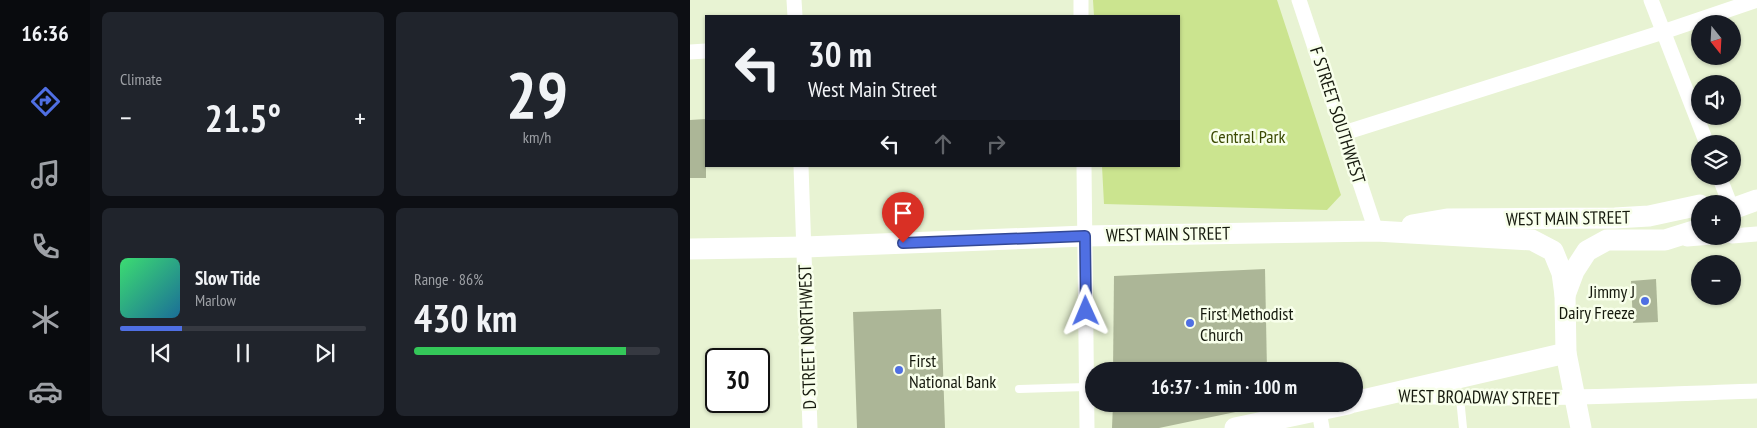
<!DOCTYPE html>
<html lang="en">
<head>
<meta charset="utf-8">
<style>
  :root { --surface:#171b24; --page:#20242c; --text:#f1f3f6; --muted:#9ea1a6; --line:#363941; --accent:#4f6fe3 }
  body { margin:0; font-family:"PT Sans Narrow",sans-serif; background:var(--page); color:var(--text); height:100vh; display:flex; flex-direction:column; font-size:19px; white-space:nowrap }
  * { box-sizing:border-box; margin:0 }
  p { font-size:16px; color:var(--muted) }
  .icon { flex:none; width:28px; height:28px; fill:none; stroke:currentColor; stroke-width:2; stroke-linecap:round; stroke-linejoin:round }
  .map { position:relative; flex:1; overflow:hidden }
  .side { display:flex; flex-direction:column; gap:12px; padding:12px; background:#0d0f14; width:600px }
  .side>* { flex:none }
  .banner { position:absolute; left:15px; top:15px; width:475px; height:152px; border-radius:0px; box-shadow:0 1px 4px #0004; background:#171b24; color:var(--text); overflow:hidden }
  .needle { width:32px; rotate:162deg }
  .buttons { position:absolute; left:1001px; top:15px; display:grid; gap:10px }
  .buttons a { display:grid; place-items:center; width:50px; height:50px; border-radius:50%; background:var(--surface); box-shadow:0 1px 4px #0004; font-size:25px }
  .speed { position:absolute; left:15px; top:348px; display:flex; gap:10px; font-size:25px; font-weight:700; text-align:center }
  .speed>* { display:grid; place-content:center; width:65px; height:65px; border-radius:50%; background:var(--surface); box-shadow:0 1px 4px #0004; line-height:1 }
  .speed .limit { border:2px solid #111; border-radius:8px; background:#fff; color:#111 }
  .pin { position:absolute; display:grid; place-items:center; width:42px; height:42px; color:#fff; margin:-51px -21px; border-radius:50% 50% 50% 0; rotate:-45deg; box-shadow:0 0 5px #0007 }
  .pin .icon { rotate:45deg }
  .me { position:absolute; width:55px; margin:-28px; rotate:359deg; stroke-linejoin:round; filter:drop-shadow(0 0 4px #0008) }
  .turn { display:flex; align-items:center; gap:18px; height:105px; padding:0 20px; font-size:22px }
  .turn .icon { width:65px; height:65px; stroke-width:2.5 }
  .turn b { display:block; font-size:35px; line-height:42px }
  .lanes { display:flex; align-items:center; height:48px; padding:0 20px; background:#0003; justify-content:center; gap:25px; direction:ltr }
  .lanes .off { opacity:.35 }
  .big { font-size:38px; font-weight:700; line-height:1.1 }
  .side .card { flex:1; display:flex; flex-direction:column; justify-content:center; gap:8px; min-width:0; padding:0 18px; border-radius:8px; background:var(--page) }
  .side .dial { align-items:center; gap:0 }
  .dial b { font-size:65px; line-height:1 }
  .song { display:flex; align-items:center; gap:15px }
  .cover { width:60px; height:60px; border-radius:8px; background:linear-gradient(135deg,hsl(140 70% 55%),hsl(200 70% 35%)) }
  .played { height:5px; border-radius:2px; background:linear-gradient(90deg,var(--accent) 25%,var(--line) 25%) }
  .keys { display:flex; justify-content:space-around; direction:ltr }
  .heat { display:flex; justify-content:space-between; align-items:center; font-size:28px; direction:ltr }
  .charge { height:8px; border-radius:4px; background:linear-gradient(90deg,#34c759 86%,var(--line) 0) }
  .side .tiles { flex:1; display:grid; gap:12px; grid-template-columns:repeat(2,1fr) }
  .trip { position:absolute; left:395px; top:362px; width:278px; height:50px; border-radius:25px; background:var(--surface); box-shadow:0 1px 4px #0004; font-weight:700; line-height:50px; text-align:center }
  main { display:flex; flex:1; min-height:0 }
  .dock { display:flex; flex-direction:column; width:90px; justify-content:space-around; align-items:center; background:#090b0e; color:var(--muted) }
  .dock .icon { width:35px; height:35px }
  .dock .on { color:var(--accent) }
  .dock b { font-size:22px; color:var(--text) }
  .map>svg:first-child { display:block }
  .green { fill:#cbe48f }
  .building { fill:#acb697 }
  .lines { fill:none; stroke-linecap:round; stroke-linejoin:round }
  .lane { stroke:#fff; stroke-width:8 }
  .street { stroke:#fff; stroke-width:15 }
  .secondary { stroke:#fff; stroke-width:21 }
  .route-casing { stroke:#334894; stroke-width:12 }
  .route { stroke:#4f6fe3; stroke-width:9 }
  .poi-dot { fill:#4f6fe3; stroke:#f8ffeb; stroke-width:2 }
  .labels { text-anchor:middle; dominant-baseline:central; stroke-width:5; stroke-linejoin:round; paint-order:stroke }
  .street-label { font-size:18px; fill:#161a0e; stroke:#f8ffeb }
  .park-label { font-size:18px; fill:#3a4902; stroke:#f8ffeb }
  .poi-label { font-size:18px; fill:#161a0e; stroke:#f8ffeb; text-anchor:start }
</style>
</head>
<body>
<main>
<nav class="dock">
<b>16:36</b>
<svg class="icon on" aria-label="directions" viewBox="0 0 24 24"><path d="M12 3l9 9-9 9-9-9zM9 14v-3h6M13 9l2 2-2 2"/></svg>
<svg class="icon" aria-label="music" viewBox="0 0 24 24"><path d="M9 18V5l10-2v13"/><circle cx="6" cy="18" r="3"/><circle cx="16" cy="16" r="3"/></svg>
<svg class="icon" aria-label="phone" viewBox="0 0 24 24"><path d="M5 4h4l2 5-3 2q2 4 5 5l2-3 5 2v4C11 20 4 13 5 4z"/></svg>
<svg class="icon" aria-label="climate" viewBox="0 0 24 24"><path d="M12 3v18M4 7l16 10M4 17L20 7"/></svg>
<svg class="icon" aria-label="car" viewBox="0 0 24 24"><path d="M5 17H2v-5l4-1 3-4h7l3 4 3 1v5h-3M9 17h6M6 11h13"/><circle cx="7" cy="17" r="2"/><circle cx="17" cy="17" r="2"/></svg>
</nav>
<section class="side">
<div class="tiles">
<div class="card"><p>Climate</p>
<div class="heat"><a>−</a><b class="big">21.5°</b><a>+</a></div>
</div>
<div class="card dial"><b>29</b><p>km/h</p></div>
<div class="card">
<div class="song"><i class="cover"></i><div><b>Slow Tide</b><p>Marlow</p></div></div>
<div class="played"></div>
<div class="keys"><svg class="icon" aria-label="previous" viewBox="0 0 24 24"><path d="M18 5L8 12l10 7zM5 5v14"/></svg><svg class="icon" aria-label="pause" viewBox="0 0 24 24"><path d="M8 5v14M16 5v14"/></svg><svg class="icon" aria-label="next" viewBox="0 0 24 24"><path d="M6 5l10 7-10 7zM19 5v14"/></svg></div>
</div>
<div class="card"><p>Range · 86%</p><b class="big">430 km</b><div class="charge"></div></div>
</div>
</section>
<div class="map">
<svg width="1067" height="428" viewBox="0 0 1067 428">
  <rect width="100%" height="100%" fill="#e8f3d3"/>
  <path class="green" d="M 403,0 L 587,0 L 651,195 L 637,210 L 414,204 L 412,166 L 489,166 L 489,16 L 404,16 Z"/>
  <g class="building">
    <path d="M 16,119 L 16,178 L 0,178 L 0,120 Z"/>
    <path d="M 575,269 L 577,371 L 423,371 L 424,276 Z"/>
    <path d="M 966,279 L 968,322 L 943,323 L 941,281 Z"/>
    <path d="M 251,309 L 255,428 L 167,428 L 163,312 Z"/>
    <path d="M 423,404 L 555,404 L 555,410 L 469,428 L 422,428 Z"/>
  </g>
  <g class="lines">
    <g class="lane">
      <path d="M 329,389 L 396,387"/>
      <path d="M 770,398 L 773,428"/>
    </g>
    <g class="street">
      <path d="M 104,0 L 105,16"/>
      <path d="M 391,0 L 391,16"/>
      <path d="M 609,0 L 686,231"/>
      <path d="M 961,0 L 1017,144"/>
      <path d="M 0,52 L 16,51"/>
      <path d="M 654,133 L 973,32 L 1067,0"/>
      <path d="M 111,166 L 120,428"/>
      <path d="M 394,166 L 397,428"/>
      <path d="M 1029,176 L 1040,204"/>
      <path d="M 1042,236 L 1067,234"/>
      <path d="M 997,239 L 1034,236"/>
      <path d="M 714,396 C 832,401 949,395 1067,391"/>
      <path d="M 629,411 L 632,428"/>
    </g>
    <g class="secondary">
      <path d="M 1042,209 L 1067,200"/>
      <path d="M 722,225 L 757,219 L 925,218 L 959,216 L 1010,205"/>
      <path d="M 0,249 L 115,247 L 395,236 L 686,231 L 842,240 L 863,251 L 872,273 L 875,295 L 876,353 L 891,428"/>
      <path d="M 875,295 L 884,271 L 897,251 L 917,240 L 975,240 L 1010,229"/>
      <path d="M 664,402 L 876,353"/>
      <path d="M 545,428 L 658,404"/>
    </g>
  </g>
  <g class="lines">
    <defs>
      <path id="route" d="M 213,243 L 395,236 L 396,311"/>
    </defs>
    <use href="#route" class="route-casing"/>
    <use href="#route" class="route"/>
  </g>
  <g class="poi-dot">
    <circle cx="955" cy="301" r="5"/>
    <circle cx="500" cy="323" r="5"/>
    <circle cx="209" cy="370" r="5"/>
  </g>
  <g class="labels">
    <g class="street-label">
      <text transform="translate(648 115) rotate(72)">F STREET SOUTHWEST</text>
      <text transform="translate(878 218) rotate(-1)">WEST MAIN STREET</text>
      <text transform="translate(478 234) rotate(-1)">WEST MAIN STREET</text>
      <text transform="translate(117 337) rotate(-92)">D STREET NORTHWEST</text>
      <text transform="translate(789 397) rotate(1)">WEST BROADWAY STREET</text>
    </g>
    <g class="park-label">
      <text x="558" y="136">Central Park</text>
    </g>
    <g class="poi-label">
      <text x="945" y="291" text-anchor="end">Jimmy J<tspan x="945" dy="21">Dairy Freeze</tspan></text>
      <text x="510" y="313">First Methodist<tspan x="510" dy="21">Church</tspan></text>
      <text x="219" y="360">First<tspan x="219" dy="21">National Bank</tspan></text>
    </g>
  </g>
</svg>
<div class="buttons">
<a><svg class="needle" viewBox="-14 -14 28 28"><path d="M0-13l5 13h-10z" fill="#e53935"/><path d="M0 13l5-13h-10z" fill="#9ea1a6"/></svg></a>
<a><svg class="icon" aria-label="sound" viewBox="0 0 24 24"><path d="M4 9h4l5-4v14l-5-4H4zM17 9q2 3 0 6"/></svg></a>
<a><svg class="icon" aria-label="layers" viewBox="0 0 24 24"><path d="M12 4l9 5-9 5-9-5zM3 14l9 5 9-5"/></svg></a>
<a>+</a>
<a>−</a>
</div>
<div class="speed"><div class="limit">30</div></div>
<div class="pin" style="left:213px;top:243px;background:#d93025"><svg class="icon" aria-label="arrive" viewBox="0 0 24 24"><path d="M6 21V4h12l-3 4 3 4H6"/></svg></div>
<svg class="me" style="left:396px;top:311px" viewBox="-20 -20 40 40"><path d="M0-17L14 15 0 8-14 15z" fill="#4f6fe3" stroke="#fff" stroke-width="4"/></svg>
<div class="trip">16:37 · 1 min · 100 m</div>
<div class="banner">
<div class="turn"><svg class="icon" aria-label="left" viewBox="0 0 24 24"><path d="M17 20v-9H6M10 6l-5 5 5 5"/></svg><div><b>30 m</b>West Main Street</div></div>
<div class="lanes"><svg class="icon" aria-label="left" viewBox="0 0 24 24"><path d="M17 20v-9H6M10 6l-5 5 5 5"/></svg><svg class="icon off" aria-label="ahead" viewBox="0 0 24 24"><path d="M12 20V5M6 11l6-6 6 6"/></svg><svg class="icon off" aria-label="right" viewBox="0 0 24 24"><path d="M7 20v-9h11M14 6l5 5-5 5"/></svg></div>
</div>
</div>
</main>
</body>
</html>
